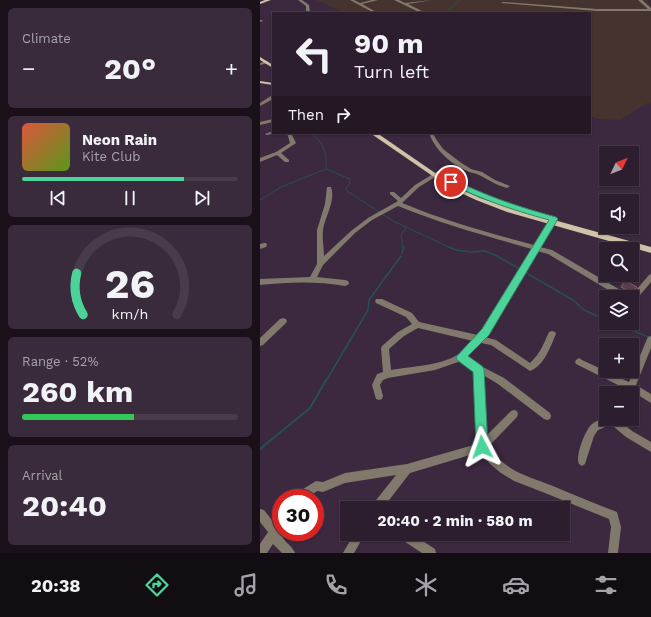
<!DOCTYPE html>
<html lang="en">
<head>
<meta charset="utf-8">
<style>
  :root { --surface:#2d1e2f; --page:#392b3b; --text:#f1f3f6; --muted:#a7a2aa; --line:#483c4b; --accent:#4cd39a }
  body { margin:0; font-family:"Work Sans",sans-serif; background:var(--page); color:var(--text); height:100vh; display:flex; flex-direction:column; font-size:15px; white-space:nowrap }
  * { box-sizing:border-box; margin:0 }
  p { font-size:13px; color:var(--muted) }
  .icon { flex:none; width:22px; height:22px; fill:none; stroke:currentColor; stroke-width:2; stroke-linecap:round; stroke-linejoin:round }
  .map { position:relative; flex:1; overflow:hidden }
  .details { display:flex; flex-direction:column; gap:8px; padding:8px; background:#19101a; width:260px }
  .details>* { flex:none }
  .hud { position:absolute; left:12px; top:12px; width:319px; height:122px; border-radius:0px; box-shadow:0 1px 3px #0004,0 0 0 1px var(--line); background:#2d1e2f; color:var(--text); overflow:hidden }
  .needle { width:26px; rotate:47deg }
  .fabs { position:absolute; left:339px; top:146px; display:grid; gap:8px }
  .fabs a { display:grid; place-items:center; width:40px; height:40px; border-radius:0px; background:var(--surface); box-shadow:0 1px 3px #0004,0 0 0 1px var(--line); font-size:20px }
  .speed { position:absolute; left:12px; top:489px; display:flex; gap:8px; font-size:20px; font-weight:700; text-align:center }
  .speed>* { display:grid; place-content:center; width:52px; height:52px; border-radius:50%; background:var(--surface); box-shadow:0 1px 3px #0004,0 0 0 1px var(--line); line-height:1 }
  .speed .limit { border:6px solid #d22; background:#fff; color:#111 }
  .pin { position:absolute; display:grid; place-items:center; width:34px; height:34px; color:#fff; margin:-17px; border:2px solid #fff; border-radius:50%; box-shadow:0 1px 4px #0007 }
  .me { position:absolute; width:44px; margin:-22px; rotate:356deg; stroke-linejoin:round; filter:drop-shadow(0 0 3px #0008) }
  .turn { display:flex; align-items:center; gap:14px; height:84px; padding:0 16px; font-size:18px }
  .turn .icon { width:52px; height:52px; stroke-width:2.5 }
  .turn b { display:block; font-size:28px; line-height:34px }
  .then { display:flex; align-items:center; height:38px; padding:0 16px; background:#0003; gap:8px; font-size:15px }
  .big { font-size:30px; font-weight:700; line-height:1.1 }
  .details .tile { flex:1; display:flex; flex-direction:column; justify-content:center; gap:6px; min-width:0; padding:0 14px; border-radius:6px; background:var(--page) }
  .details .dial { align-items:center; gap:0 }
  .dial svg { height:104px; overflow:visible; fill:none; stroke:var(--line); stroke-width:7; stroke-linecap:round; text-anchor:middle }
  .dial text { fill:var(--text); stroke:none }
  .song { display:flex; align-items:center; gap:12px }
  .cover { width:48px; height:48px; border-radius:6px; background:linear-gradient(135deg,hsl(10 70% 55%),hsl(90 70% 35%)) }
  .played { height:4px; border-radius:2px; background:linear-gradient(90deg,var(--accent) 75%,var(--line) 75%) }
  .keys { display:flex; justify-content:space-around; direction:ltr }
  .heat { display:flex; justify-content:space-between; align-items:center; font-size:22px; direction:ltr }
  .charge { height:6px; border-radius:3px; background:linear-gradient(90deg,#34c759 52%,var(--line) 0) }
  .trip { position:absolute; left:80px; top:501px; width:230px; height:40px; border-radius:0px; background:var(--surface); box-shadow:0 1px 3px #0004,0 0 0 1px var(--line); font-weight:700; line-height:40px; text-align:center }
  .dock { display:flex; height:64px; justify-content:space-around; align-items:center; background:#120c13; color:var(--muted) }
  .dock .icon { width:28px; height:28px }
  .dock .active { color:var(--accent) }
  .dock b { font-size:18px; color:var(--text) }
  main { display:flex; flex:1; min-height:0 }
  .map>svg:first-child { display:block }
  .commercial { fill:#46322f }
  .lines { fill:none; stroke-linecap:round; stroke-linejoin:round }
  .stream-far2 { stroke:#265053; stroke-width:1 }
  .stream-far1 { stroke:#265053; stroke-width:1.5 }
  .stream { stroke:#265053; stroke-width:2 }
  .building { fill:#5b3d4b; stroke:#866474 }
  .minor { fill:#80796c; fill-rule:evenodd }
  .major { fill:#d0c2a6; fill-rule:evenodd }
  .route { fill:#4cd39a; stroke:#318964 }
</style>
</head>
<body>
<main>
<section class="details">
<div class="tile"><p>Climate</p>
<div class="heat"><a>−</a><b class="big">20°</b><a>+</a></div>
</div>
<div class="tile">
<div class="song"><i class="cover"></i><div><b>Neon Rain</b><p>Kite Club</p></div></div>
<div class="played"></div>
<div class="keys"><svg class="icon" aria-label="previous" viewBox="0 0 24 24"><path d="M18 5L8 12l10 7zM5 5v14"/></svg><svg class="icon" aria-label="pause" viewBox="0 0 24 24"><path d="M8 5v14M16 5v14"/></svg><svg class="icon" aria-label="next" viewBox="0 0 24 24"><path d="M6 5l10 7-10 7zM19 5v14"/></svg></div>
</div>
<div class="tile dial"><svg viewBox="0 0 100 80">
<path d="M14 69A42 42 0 1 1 86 69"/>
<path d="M14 69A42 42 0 0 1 9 37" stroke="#4cd39a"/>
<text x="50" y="56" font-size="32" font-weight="700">26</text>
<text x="50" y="72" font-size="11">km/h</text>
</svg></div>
<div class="tile"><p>Range · 52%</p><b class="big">260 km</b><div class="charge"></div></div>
<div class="tile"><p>Arrival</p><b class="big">20:40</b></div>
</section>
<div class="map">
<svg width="391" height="553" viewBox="0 0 391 553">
  <rect width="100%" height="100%" fill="#3c283f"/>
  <path class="commercial" d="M 56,0 L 386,0 L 391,5 L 391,104 L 387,103 L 361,120 L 338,119 L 330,116 L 330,13 L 84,13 Z"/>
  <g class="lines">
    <g class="stream-far2">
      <path d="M 188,13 L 187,11 L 200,0"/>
      <path d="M 330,67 L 332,67"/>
      <path d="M 51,133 C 64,143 67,153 66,169 L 90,179 L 89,185 L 86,188 L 87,191 L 133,221 L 191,248"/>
      <path d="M 0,200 L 21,187 L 66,169"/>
      <path d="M 143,248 L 141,235 L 146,228"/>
    </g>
    <g class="stream-far1">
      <path d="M 189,247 L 196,250 L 211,252 L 225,251 L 237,256 L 313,300 L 324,310 L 346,320"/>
      <path d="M 142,253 L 144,247"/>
      <path d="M 354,323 L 391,338"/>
      <path d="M 66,381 L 108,310 L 109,300 L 141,256"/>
    </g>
    <path class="stream" d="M 0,449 L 50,408 L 66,380"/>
  </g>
  <path class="building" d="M 365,281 L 377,287 L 372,293 L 361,287 Z"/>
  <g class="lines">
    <g class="minor">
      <path d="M 38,0 L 42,0 L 49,5 L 50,13 L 46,13 L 46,6 Z"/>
      <path d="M 90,0 L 94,0 L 100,3 L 112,0 L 118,0 L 102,4 L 118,13 L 114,13 Z"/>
      <path d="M 134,0 L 139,0 L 145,3 L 172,0 L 148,4 L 166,13 L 161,13 Z"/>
      <path d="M 378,0 L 382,0 L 391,8 L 391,11 L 337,11 L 241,3 L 243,2 L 337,9 L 388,9 Z"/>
      <path d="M 0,20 L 2,20 L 3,21 L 0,22 Z"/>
      <path d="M 7,61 L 8,61 L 8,63 L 0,65 L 0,63 Z"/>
      <path d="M 11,96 L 13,96 L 13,99 L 0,106 L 0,103 Z"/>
      <path d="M 13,119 L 13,122 L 0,125 L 0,122 Z"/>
      <path d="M 13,131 L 13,133 L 15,133 L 7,135 L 5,134 Z"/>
      <path d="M 27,133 L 31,133 L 36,143 L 21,153 L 29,160 L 29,162 L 25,162 L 17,155 L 0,162 L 0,158 L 16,152 L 30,143 Z"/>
      <path d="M 169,133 L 173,133 L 176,139 L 183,149 L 200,162 L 211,169 L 222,172 L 235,180 L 250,186 L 247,188 C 236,185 229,180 219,175 C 215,173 211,173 207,171 C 191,164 175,150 169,133 Z"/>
      <path d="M 178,171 L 181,173 L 180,174 L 159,187 L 142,203 C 185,221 229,233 274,245 L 291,218 L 295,218 L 296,219 L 280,247 L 292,250 L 369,295 L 370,297 L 389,275 L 391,274 L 391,282 L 375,301 L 372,302 L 372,297 L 360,297 L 288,254 L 277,251 L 225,337 L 236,340 L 270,363 C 280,354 284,343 289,332 L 292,331 L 295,332 L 296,334 C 290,347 285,365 270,371 L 231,345 L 221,343 L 207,357 L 221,366 L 244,378 L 290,413 L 291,416 L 290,419 L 287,420 L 284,419 L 238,384 L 223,375 L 226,436 L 251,411 L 254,410 L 257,411 L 258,414 L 257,417 L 228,447 C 249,473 265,475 293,486 C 314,495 336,504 357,512 L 361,527 L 358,553 L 348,553 L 351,527 L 349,519 L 285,493 L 254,481 L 241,473 L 230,464 L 220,452 L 150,473 L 123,508 L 112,508 L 113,504 L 136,475 L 85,483 L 63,492 L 57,491 L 48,498 L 34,498 L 35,494 L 56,481 L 63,482 L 85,473 L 147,464 L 217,444 L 214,371 L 201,361 L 175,370 L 128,378 L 123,380 L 120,385 L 123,396 L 122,399 L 119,400 L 116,399 L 112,385 L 117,374 L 123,372 L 121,348 L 122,346 L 138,332 L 152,324 L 146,317 L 116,303 L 115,301 L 116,299 L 122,299 L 152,313 L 159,322 L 218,335 L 222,330 L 272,249 C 226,236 182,224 138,206 L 112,220 L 95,233 L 63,265 L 57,277 L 85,280 L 88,281 L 89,283 L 88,285 L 85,286 C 57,281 29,282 0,285 L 0,279 L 50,277 L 57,264 L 57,230 L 65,204 L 67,187 L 71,187 C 76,201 65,216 63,230 C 62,239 64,248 64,256 L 91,231 L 108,218 L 138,201 L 130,194 L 130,192 L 134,192 L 141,198 L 155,185 ZM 158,328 L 213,341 C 209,345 204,350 199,354 C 180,366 153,366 131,370 L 129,349 L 144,336 Z"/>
      <path d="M 4,243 L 6,243 L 7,245 L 6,247 L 0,249 L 0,244 Z"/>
      <path d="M 23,318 L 26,319 L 27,321 L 26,323 L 3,345 L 0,346 L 0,338 L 20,319 Z"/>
      <path d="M 391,336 L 391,348 L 376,385 L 391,394 L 391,403 L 373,392 L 372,394 L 364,393 L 366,389 L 316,364 L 315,362 L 316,360 L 319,358 L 322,360 L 369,382 L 387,339 L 388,337 Z"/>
      <path d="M 346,418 L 359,420 L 372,431 L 391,442 L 391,452 L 366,437 L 354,427 L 347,426 L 343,428 L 338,430 L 334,436 L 325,464 L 322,466 L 319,464 C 315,456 325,431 331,425 C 335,421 341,419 346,418 Z"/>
      <path d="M 0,509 L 4,510 L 15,524 L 17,520 L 21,519 L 22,532 L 21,533 C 23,542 32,545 35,553 L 22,553 L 13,544 L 7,553 L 0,553 L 0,544 L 8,532 L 0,522 Z"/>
      <path d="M 94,534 L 105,534 L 94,553 L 83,553 Z"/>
      <path d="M 138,534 L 152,534 L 175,549 L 176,553 L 162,553 L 139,538 Z"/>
    </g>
    <g class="major">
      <path d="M 5,0 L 11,0 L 0,4 L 0,2 Z"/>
      <path d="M 0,57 L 13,65 L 13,68 L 0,60 Z"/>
      <path d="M 0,81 L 13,83 L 13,85 L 0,83 Z"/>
      <path d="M 110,133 L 117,133 L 194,186 L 220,198 L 251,208 L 391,247 L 391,253 L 247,212 L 216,200 L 190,188 Z"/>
    </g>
  </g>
  <path class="route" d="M 189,180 L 194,180 C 229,197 259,207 296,217 L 298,219 L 229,335 L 208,356 L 222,366 L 224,369 L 228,447 L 226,451 L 222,453 L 218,451 L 216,447 L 213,372 L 197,360 L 196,357 L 222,329 L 289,220 C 253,210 222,200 189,183 Z"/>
</svg>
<div class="fabs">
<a><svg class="needle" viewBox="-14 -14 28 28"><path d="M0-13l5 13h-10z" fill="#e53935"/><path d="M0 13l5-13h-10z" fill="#a7a2aa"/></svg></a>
<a><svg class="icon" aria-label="sound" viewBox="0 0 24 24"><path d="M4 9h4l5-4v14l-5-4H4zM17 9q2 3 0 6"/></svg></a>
<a><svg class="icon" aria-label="search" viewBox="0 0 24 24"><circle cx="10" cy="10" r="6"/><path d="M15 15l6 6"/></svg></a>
<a><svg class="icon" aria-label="layers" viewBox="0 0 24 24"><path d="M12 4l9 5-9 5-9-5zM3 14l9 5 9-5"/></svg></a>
<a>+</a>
<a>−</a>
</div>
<div class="speed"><div class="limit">30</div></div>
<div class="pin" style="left:191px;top:182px;background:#d93025"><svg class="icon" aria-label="arrive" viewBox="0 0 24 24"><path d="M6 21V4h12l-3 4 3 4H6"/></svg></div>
<svg class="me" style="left:222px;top:447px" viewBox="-20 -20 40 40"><path d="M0-17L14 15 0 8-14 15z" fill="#4cd39a" stroke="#fff" stroke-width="4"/></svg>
<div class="trip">20:40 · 2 min · 580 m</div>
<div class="hud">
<div class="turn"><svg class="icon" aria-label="left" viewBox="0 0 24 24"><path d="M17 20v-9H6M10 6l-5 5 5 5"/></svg><div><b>90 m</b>Turn left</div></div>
<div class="then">Then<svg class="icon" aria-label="right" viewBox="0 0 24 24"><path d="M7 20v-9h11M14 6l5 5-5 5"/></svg></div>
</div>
</div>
</main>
<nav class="dock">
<b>20:38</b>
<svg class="icon active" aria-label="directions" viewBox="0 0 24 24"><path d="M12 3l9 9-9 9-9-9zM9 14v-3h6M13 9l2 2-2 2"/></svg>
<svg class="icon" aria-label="music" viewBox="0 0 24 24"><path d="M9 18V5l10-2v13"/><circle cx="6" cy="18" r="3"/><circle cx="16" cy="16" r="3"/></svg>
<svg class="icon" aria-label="phone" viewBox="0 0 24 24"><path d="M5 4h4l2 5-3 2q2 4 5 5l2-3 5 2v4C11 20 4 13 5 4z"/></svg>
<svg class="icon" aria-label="climate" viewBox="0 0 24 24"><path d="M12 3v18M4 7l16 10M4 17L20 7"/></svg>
<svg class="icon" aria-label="car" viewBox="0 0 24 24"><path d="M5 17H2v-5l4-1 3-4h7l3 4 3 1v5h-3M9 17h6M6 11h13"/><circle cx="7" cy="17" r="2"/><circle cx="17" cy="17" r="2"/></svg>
<svg class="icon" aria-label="filters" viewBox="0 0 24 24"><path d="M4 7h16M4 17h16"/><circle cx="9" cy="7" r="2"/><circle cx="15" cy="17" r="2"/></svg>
</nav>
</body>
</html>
